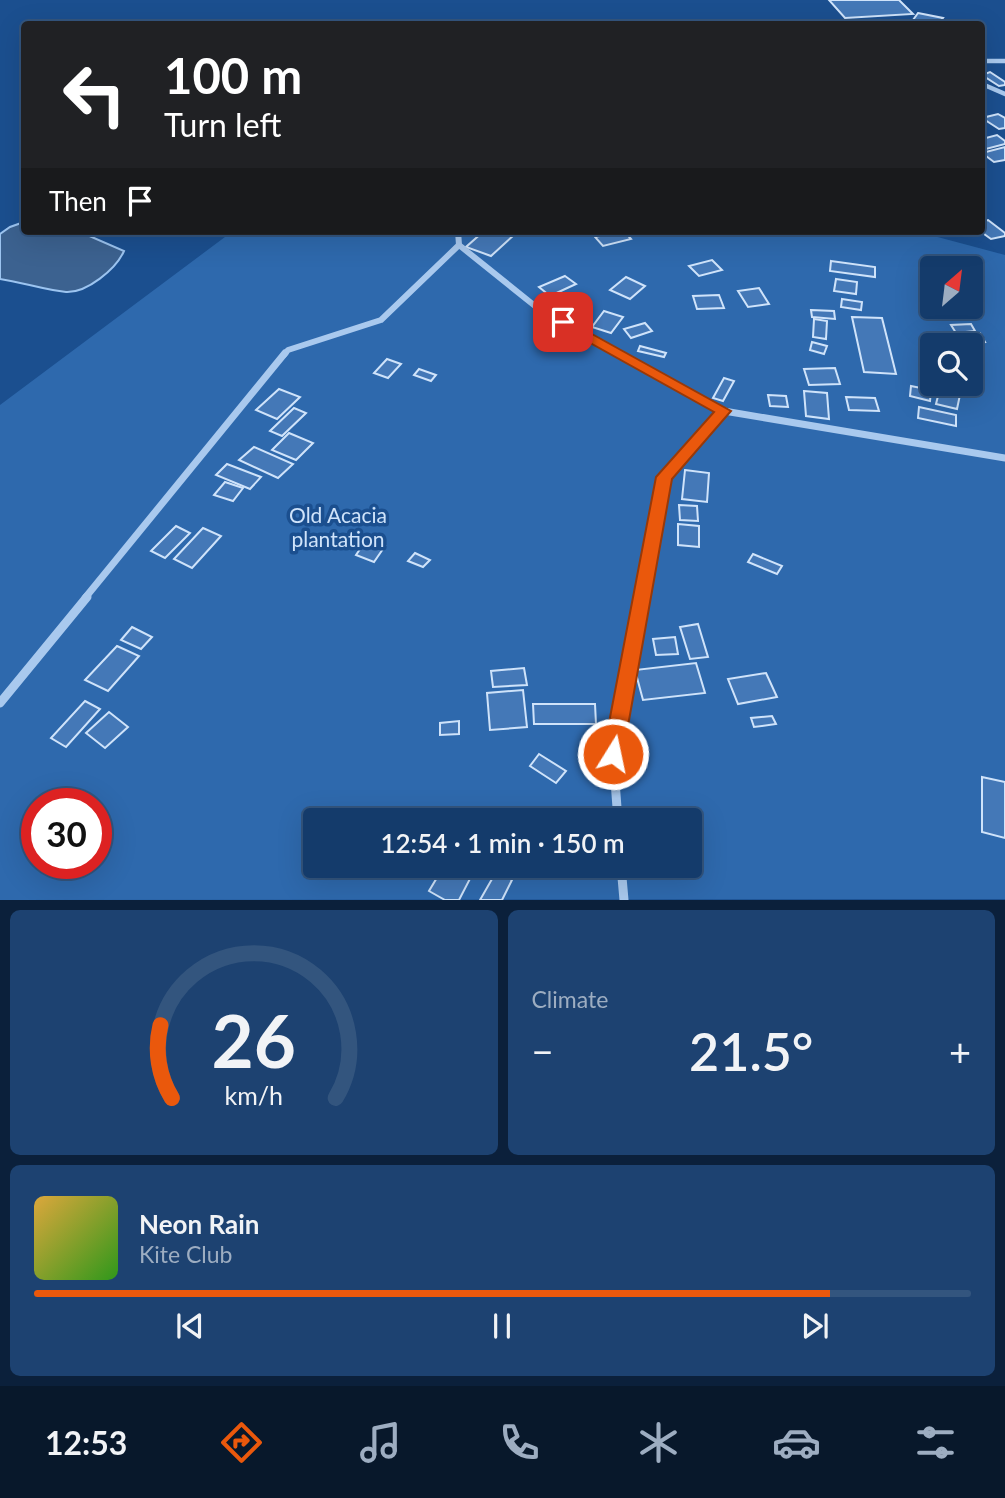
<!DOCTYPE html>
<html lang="en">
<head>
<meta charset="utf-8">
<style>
  :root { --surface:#143b6b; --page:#1d4271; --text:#f1f3f6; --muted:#9dadc1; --line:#33557e; --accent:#ea580c }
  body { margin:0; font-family:Lato,sans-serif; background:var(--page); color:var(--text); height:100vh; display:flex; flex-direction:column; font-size:26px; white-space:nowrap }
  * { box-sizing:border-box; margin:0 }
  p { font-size:23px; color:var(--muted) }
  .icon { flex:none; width:38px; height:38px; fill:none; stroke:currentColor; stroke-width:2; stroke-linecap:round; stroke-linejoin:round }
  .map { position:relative; height:900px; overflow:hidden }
  .panel { display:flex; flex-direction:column; gap:10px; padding:10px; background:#0b203b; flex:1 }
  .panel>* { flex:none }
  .hud { position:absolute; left:21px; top:21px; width:964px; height:214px; border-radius:7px; box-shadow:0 7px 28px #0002,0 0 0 2px var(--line); background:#202124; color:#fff; overflow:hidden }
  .needle { width:46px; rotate:28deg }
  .fabs { position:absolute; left:920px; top:256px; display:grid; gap:14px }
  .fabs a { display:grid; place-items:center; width:63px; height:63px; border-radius:7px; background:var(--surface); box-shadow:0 7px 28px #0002,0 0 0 2px var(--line); font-size:35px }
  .speed { position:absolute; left:21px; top:788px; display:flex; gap:14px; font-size:35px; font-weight:700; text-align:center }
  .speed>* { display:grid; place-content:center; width:91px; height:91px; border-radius:50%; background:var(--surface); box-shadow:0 7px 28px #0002,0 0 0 2px var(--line); line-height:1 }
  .speed .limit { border:10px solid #d22; background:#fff; color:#111 }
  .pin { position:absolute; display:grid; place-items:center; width:60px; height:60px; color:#fff; margin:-30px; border-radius:14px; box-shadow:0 4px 10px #0006 }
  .me { position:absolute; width:77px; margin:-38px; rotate:10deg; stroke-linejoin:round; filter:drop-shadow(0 0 5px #0008) }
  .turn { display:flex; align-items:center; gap:24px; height:147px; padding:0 28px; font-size:32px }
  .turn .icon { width:91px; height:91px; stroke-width:2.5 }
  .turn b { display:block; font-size:49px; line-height:60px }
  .then { display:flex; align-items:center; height:66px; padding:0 28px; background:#0003; gap:14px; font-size:26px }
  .big { font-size:52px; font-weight:600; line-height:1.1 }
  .panel .widget { flex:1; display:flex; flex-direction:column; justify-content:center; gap:10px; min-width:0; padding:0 24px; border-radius:10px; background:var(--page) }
  .panel .dial { align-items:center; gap:0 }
  .dial svg { height:182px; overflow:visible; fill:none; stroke:var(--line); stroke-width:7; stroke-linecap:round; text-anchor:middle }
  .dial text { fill:var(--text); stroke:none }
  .song { display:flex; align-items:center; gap:21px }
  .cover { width:84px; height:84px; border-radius:10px; background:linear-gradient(135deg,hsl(40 70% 55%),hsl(110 70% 35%)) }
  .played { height:7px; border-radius:4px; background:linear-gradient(90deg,var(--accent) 85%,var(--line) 85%) }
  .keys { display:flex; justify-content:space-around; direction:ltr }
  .heat { display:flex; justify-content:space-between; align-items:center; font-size:38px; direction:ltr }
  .panel .tiles { flex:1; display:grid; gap:10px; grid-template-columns:1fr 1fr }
  .widget:last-child { grid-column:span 2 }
  .trip { position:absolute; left:303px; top:808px; width:399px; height:70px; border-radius:7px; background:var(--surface); box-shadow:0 7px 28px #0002,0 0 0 2px var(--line); font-weight:600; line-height:70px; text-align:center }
  .menu { display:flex; height:112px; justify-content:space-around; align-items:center; background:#08182b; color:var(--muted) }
  .menu .icon { width:49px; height:49px }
  .menu .current { color:var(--accent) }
  .menu b { font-size:32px; color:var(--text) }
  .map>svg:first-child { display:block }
  .green { fill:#2e69ad; fill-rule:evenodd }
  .water { fill:#3c6290; stroke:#9cc4f0; stroke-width:2 }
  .building { fill:#4478b7; stroke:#cfe3fa; stroke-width:2 }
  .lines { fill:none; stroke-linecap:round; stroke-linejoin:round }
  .minor-far3 { stroke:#a9c9ee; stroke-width:4.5 }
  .minor-far2 { stroke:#a9c9ee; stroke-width:6 }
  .minor-far1 { stroke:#a9c9ee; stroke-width:7 }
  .minor { stroke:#a9c9ee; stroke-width:9 }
  .route { fill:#ea580c; stroke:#983908; stroke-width:2 }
  .labels { text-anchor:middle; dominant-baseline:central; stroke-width:7; stroke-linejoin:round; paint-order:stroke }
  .park-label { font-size:21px; fill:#cfe3fa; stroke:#1b4f8f }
</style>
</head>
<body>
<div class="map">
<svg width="1005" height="900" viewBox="0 0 1005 900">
  <rect width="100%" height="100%" fill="#1b4f8f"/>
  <path class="green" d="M 233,231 L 915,231 L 1005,255 L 1005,899 L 0,900 L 0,405 ZM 933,268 L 971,268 L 971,306 L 933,306 ZM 933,345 L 971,345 L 971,383 L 933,383 ZM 37,803 L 96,803 L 96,863 L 37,863 ZM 315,821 L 690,821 L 690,866 L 315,866 Z"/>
  <path class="water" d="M 24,222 L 24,231 L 78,231 L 124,251 C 116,269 87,293 66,292 C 45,290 21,282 0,279 L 0,234 L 10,227 Z"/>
  <g class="building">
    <path d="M 829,0 L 899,0 L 913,14 L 845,18 Z"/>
    <path d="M 918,13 L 943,18 L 938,24 L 913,20 Z"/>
    <path d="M 990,72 L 1005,82 L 1005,85 L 999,86 L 982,75 Z"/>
    <path d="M 998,114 L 1005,118 L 1005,128 L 999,129 L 982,118 Z"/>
    <path d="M 997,135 L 1005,141 L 1005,144 L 982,150 L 982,139 Z"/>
    <path d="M 1005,147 L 1005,160 L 994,162 L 982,153 Z"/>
    <path d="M 988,220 L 1005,233 L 1005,236 L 991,239 L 980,231 L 982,222 Z"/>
    <path d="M 484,231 L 508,231 L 515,234 L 491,256 L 466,247 Z"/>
    <path d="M 624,231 L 631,239 L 603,246 L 595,237 Z"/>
    <path d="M 712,260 L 722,270 L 699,276 L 689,266 Z"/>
    <path d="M 831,261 L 875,267 L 875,277 L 830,271 Z"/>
    <path d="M 565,276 L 576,284 L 550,296 L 539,287 Z"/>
    <path d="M 626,277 L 645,286 L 630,299 L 610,290 Z"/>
    <path d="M 836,279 L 857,282 L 856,294 L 834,291 Z"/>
    <path d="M 759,288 L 769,304 L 748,307 L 738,291 Z"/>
    <path d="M 719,295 L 724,308 L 697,309 L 693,296 Z"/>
    <path d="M 842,299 L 862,302 L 861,310 L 841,307 Z"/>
    <path d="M 811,310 L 834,311 L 835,319 L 812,317 Z"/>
    <path d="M 604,311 L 623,317 L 611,333 L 592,327 Z"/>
    <path d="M 852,317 L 882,318 L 896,374 L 864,372 Z"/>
    <path d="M 814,319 L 827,321 L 826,339 L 813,337 Z"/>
    <path d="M 645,323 L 652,331 L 631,338 L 624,329 Z"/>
    <path d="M 971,324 L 975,331 L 956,333 L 951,325 Z"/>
    <path d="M 980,333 L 985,342 L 968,343 L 962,334 Z"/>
    <path d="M 812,342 L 827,346 L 824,354 L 810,350 Z"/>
    <path d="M 640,346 L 666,353 L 664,357 L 638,351 Z"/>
    <path d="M 387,359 L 401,364 L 388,378 L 374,373 Z"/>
    <path d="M 835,368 L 840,384 L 809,385 L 804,369 Z"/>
    <path d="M 419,369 L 436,375 L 431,381 L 414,375 Z"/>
    <path d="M 724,378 L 734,381 L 723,401 L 713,398 Z"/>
    <path d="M 941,384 L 961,390 L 957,409 L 936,404 Z"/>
    <path d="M 911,386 L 931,390 L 930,401 L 910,396 Z"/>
    <path d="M 279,389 L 300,397 L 277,419 L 256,410 Z"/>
    <path d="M 804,391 L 827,393 L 829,419 L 806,416 Z"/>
    <path d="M 768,395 L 786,396 L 788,407 L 770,406 Z"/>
    <path d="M 846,397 L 875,398 L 879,411 L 849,410 Z"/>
    <path d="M 919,407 L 956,415 L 956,426 L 918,418 Z"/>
    <path d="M 294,408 L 306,413 L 282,436 L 270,431 Z"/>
    <path d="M 289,433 L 313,443 L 296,460 L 272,450 Z"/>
    <path d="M 254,447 L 293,464 L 278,478 L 239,460 Z"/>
    <path d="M 227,464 L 261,477 L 250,489 L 216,475 Z"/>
    <path d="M 685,470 L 709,473 L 707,502 L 682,499 Z"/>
    <path d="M 225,482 L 243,488 L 233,501 L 214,495 Z"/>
    <path d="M 679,505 L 697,506 L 698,521 L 680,520 Z"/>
    <path d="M 678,524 L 699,526 L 699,547 L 678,545 Z"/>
    <path d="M 176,526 L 190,533 L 165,558 L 151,551 Z"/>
    <path d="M 203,528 L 221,536 L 192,568 L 174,559 Z"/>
    <path d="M 367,539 L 385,546 L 374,562 L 356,555 Z"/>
    <path d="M 415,553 L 430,560 L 423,567 L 408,561 Z"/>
    <path d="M 753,554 L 782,566 L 777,574 L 748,562 Z"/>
    <path d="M 698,624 L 708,657 L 690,659 L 680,627 Z"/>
    <path d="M 132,627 L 152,637 L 141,649 L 121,640 Z"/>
    <path d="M 675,637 L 678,654 L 656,655 L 653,639 Z"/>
    <path d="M 117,646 L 139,656 L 108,691 L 85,680 Z"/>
    <path d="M 696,663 L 705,693 L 643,700 L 635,670 Z"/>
    <path d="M 524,668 L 527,685 L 493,687 L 491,671 Z"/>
    <path d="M 766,673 L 777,697 L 738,704 L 728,679 Z"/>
    <path d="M 523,690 L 527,727 L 490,730 L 487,693 Z"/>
    <path d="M 85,701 L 100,709 L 66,747 L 51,738 Z"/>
    <path d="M 533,704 L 595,704 L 596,724 L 534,724 Z"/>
    <path d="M 109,712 L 128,727 L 105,748 L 86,733 Z"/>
    <path d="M 772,716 L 776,724 L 754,727 L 751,718 Z"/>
    <path d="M 459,721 L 459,734 L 440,735 L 440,723 Z"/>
    <path d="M 539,754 L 566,771 L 556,783 L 530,766 Z"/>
    <path d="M 982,777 L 1005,782 L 1005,838 L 982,832 Z"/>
    <path d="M 444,866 L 460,866 L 473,873 L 459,900 L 445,900 L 429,891 Z"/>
    <path d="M 496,872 L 512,880 L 502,900 L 480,900 Z"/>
  </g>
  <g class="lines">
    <g class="minor-far3">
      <path d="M 982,61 L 1005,61"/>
      <path d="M 982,84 L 1005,94"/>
    </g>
    <g class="minor-far2">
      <path d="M 458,231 L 459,245 L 540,310 L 622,355"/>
      <path d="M 284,355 L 288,350 L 381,320 L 459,245"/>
    </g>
    <g class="minor-far1">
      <path d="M 619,353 L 724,411 L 1005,458"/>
      <path d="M 85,598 L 285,353"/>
      <path d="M 642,598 L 664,477 L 724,411"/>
    </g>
    <g class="minor">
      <path d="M 0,703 L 87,597"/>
      <path d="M 618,821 L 613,754 L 642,597"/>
      <path d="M 621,866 L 624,900"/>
    </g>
  </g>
  <path class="route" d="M 563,318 L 731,411 L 672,479 L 623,754 L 620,761 L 613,763 L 605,761 L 603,754 L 656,477 L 714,412 L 558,325 L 556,322 Z"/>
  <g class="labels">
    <g class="park-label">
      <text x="338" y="514">Old Acacia<tspan x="338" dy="24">plantation</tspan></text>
    </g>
  </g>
</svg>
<div class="fabs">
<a><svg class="needle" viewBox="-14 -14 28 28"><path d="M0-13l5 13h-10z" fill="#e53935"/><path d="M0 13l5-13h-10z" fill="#9dadc1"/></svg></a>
<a><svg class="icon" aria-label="search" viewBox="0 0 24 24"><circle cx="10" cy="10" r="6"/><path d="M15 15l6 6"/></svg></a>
</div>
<div class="speed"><div class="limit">30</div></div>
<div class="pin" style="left:563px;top:322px;background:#d93025"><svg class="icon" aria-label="arrive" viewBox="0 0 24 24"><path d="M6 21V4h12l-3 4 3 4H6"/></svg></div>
<svg class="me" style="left:613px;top:754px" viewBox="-20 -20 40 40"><circle r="17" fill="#ea580c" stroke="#fff" stroke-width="3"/><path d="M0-11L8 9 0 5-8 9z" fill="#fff"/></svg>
<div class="trip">12:54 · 1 min · 150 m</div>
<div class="hud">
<div class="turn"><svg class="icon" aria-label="left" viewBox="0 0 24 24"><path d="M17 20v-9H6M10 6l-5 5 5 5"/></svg><div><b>100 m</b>Turn left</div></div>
<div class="then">Then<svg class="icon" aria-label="arrive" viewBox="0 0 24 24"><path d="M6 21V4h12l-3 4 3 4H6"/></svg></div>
</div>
</div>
<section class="panel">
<div class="tiles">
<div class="widget dial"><svg viewBox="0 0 100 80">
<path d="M14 69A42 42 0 1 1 86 69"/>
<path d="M14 69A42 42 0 0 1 9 37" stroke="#ea580c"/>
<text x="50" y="56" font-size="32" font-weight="700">26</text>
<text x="50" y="72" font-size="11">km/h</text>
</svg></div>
<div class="widget"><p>Climate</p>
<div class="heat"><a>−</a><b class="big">21.5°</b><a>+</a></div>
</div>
<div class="widget">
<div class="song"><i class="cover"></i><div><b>Neon Rain</b><p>Kite Club</p></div></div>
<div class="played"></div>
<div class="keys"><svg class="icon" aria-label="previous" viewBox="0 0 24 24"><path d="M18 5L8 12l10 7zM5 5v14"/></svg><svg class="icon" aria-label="pause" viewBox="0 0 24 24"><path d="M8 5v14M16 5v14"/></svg><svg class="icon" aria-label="next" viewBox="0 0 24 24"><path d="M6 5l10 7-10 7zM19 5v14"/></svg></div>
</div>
</div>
</section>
<nav class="menu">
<b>12:53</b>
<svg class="icon current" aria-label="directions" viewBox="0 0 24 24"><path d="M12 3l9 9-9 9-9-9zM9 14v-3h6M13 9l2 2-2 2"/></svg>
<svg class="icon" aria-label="music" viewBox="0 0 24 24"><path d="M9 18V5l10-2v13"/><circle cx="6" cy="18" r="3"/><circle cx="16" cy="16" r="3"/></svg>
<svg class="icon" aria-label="phone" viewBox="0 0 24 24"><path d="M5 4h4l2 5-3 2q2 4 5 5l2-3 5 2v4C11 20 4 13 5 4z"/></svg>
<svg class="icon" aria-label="climate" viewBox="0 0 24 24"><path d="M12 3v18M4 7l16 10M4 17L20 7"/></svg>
<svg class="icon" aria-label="car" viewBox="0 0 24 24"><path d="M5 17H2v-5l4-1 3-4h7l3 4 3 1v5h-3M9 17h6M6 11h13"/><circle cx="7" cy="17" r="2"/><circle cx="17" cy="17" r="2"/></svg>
<svg class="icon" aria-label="filters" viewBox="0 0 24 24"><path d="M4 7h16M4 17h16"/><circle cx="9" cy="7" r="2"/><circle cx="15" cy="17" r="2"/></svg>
</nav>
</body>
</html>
